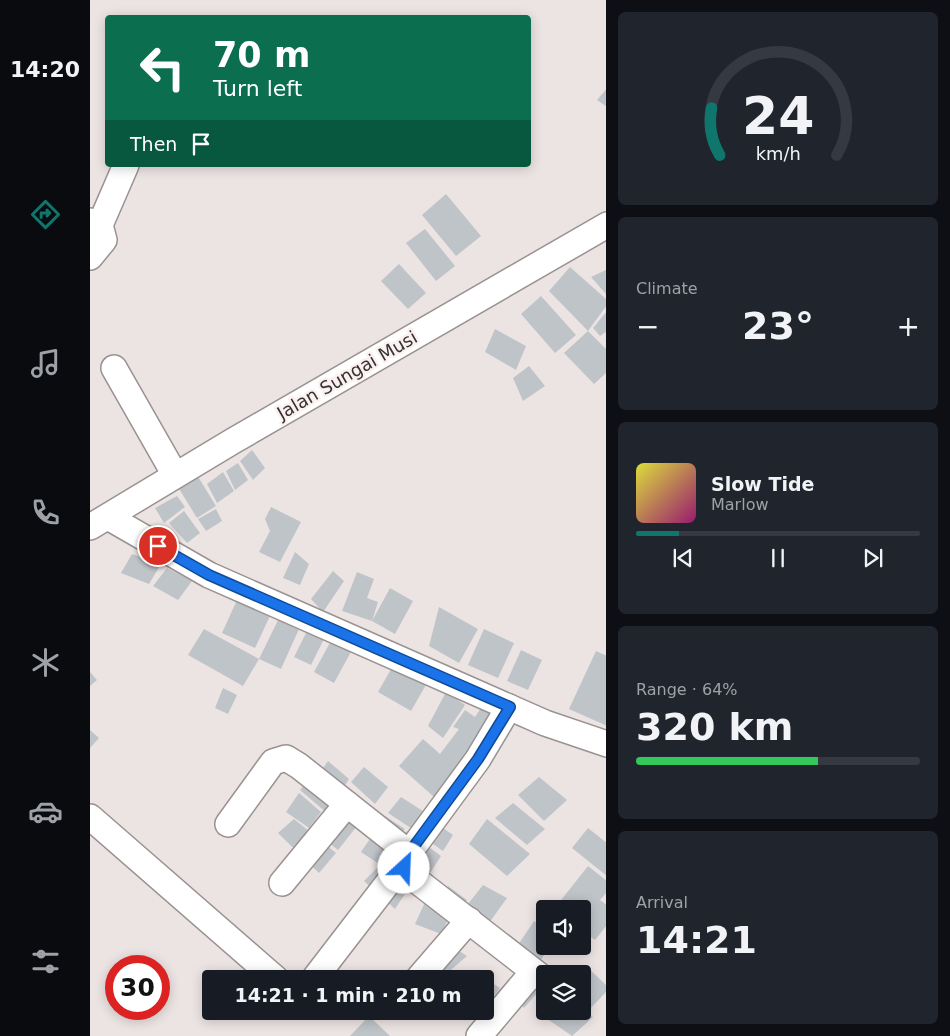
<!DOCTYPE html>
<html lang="en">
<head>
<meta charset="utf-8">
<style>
  :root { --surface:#171b24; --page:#20242c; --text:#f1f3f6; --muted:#9ea1a6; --line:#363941; --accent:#0f766e }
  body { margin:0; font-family:"DejaVu Sans",sans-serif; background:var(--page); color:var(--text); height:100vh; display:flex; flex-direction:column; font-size:19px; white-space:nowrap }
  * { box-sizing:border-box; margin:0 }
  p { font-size:16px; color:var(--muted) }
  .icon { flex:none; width:28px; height:28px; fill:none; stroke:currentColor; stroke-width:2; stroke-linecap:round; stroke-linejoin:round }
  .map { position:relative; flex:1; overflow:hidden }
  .panel { display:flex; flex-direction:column; gap:12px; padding:12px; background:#0d0f14; width:344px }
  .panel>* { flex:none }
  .banner { position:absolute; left:15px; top:15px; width:426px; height:152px; border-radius:5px; box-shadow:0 2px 12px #0003; background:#0b6e4f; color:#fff; overflow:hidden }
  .fabs { position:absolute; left:446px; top:900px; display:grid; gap:10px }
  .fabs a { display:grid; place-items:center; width:55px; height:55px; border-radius:5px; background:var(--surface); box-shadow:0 2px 12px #0003; font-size:25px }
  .speed { position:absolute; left:15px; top:955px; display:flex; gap:10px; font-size:25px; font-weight:700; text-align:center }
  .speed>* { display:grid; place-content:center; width:65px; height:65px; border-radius:50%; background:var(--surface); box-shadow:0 2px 12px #0003; line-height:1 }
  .speed .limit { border:8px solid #d22; background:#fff; color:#111 }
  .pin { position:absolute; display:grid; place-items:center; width:42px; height:42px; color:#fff; margin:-21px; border:2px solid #fff; border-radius:50%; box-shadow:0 1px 5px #0007 }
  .me { position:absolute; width:55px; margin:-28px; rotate:25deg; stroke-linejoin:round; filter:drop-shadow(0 0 4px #0008) }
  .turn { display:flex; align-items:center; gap:18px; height:105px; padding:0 25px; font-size:22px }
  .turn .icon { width:65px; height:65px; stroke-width:2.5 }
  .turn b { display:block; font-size:35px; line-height:42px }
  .then { display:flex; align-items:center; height:48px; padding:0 25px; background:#0003; gap:10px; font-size:19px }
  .big { font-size:38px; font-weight:600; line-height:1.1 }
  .panel .tile { flex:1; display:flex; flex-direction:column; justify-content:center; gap:8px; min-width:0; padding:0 18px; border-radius:8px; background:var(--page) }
  .panel .dial { align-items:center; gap:0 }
  .dial svg { height:130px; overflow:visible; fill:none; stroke:var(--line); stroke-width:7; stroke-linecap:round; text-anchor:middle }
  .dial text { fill:var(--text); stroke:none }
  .song { display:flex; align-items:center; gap:15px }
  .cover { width:60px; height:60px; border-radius:8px; background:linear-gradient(135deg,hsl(60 70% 55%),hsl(320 70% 35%)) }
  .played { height:5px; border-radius:2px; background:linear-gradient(90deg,var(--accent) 15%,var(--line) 15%) }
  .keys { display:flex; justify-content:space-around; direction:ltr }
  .heat { display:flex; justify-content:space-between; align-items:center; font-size:28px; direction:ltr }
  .charge { height:8px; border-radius:4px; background:linear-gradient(90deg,#34c759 64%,var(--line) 0) }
  .trip { position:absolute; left:112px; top:970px; width:292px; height:50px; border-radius:5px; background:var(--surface); box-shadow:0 2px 12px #0003; font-weight:600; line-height:50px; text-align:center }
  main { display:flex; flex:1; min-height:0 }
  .dock { display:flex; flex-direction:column; width:90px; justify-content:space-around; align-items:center; background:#090b0e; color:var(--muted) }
  .dock .icon { width:35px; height:35px }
  .dock .active { color:var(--accent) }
  .dock b { font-size:22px; color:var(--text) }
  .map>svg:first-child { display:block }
  .building { fill:#bfc4c9 }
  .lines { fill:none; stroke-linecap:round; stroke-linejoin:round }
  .minor-casing { stroke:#9a9291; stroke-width:28 }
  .minor { stroke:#fff; stroke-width:25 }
  .route-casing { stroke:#114b97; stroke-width:12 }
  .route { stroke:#1a73e8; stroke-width:9 }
  .labels { text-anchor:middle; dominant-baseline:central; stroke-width:5; stroke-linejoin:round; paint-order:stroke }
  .street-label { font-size:18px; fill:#363332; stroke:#faf1f0 }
</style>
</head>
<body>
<main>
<nav class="dock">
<b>14:20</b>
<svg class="icon active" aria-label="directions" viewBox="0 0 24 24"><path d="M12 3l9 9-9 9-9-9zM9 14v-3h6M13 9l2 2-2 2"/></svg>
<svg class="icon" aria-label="music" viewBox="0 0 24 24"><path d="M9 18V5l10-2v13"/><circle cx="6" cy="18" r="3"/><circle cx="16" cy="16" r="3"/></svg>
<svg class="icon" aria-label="phone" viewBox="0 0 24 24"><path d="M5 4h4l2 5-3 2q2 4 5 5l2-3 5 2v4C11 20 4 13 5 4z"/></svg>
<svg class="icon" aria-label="climate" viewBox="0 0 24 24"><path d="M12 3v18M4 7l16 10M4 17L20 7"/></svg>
<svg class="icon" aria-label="car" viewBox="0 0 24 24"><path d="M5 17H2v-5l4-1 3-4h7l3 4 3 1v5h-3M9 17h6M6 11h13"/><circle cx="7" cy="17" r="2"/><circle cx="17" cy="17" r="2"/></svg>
<svg class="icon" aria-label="filters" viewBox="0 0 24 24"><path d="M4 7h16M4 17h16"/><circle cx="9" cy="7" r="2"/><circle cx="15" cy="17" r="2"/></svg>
</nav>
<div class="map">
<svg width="517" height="1036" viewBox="0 0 517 1036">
  <rect width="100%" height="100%" fill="#ece4e3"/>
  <g class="building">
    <path d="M 517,88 L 517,107 L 507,100 Z"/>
    <path d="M 356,194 L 391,236 L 366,256 L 332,215 Z"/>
    <path d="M 335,229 L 365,266 L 346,281 L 316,243 Z"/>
    <path d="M 309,264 L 336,293 L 318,309 L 291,281 Z"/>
    <path d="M 480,267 L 517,300 L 517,305 L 498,331 L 459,291 Z"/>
    <path d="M 516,270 L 517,271 L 517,295 L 501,277 Z"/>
    <path d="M 451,296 L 486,335 L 465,353 L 431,314 Z"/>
    <path d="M 517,311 L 517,331 L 510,336 L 503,328 Z"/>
    <path d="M 405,329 L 436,346 L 426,370 L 395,352 Z"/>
    <path d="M 498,331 L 517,350 L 517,372 L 504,384 L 474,353 Z"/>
    <path d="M 439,366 L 455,386 L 433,401 L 423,378 Z"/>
    <path d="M 162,450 L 175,468 L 163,480 L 150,461 Z"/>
    <path d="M 148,463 L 158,480 L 145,490 L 136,471 Z"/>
    <path d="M 133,472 L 144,491 L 127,503 L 117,484 Z"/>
    <path d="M 107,475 L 126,506 L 107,518 L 88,487 Z"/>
    <path d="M 87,496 L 95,507 L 74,523 L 65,508 Z"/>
    <path d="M 181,507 L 211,522 L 190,562 L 169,552 L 180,531 L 175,519 Z"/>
    <path d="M 126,509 L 132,521 L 116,531 L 108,519 Z"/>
    <path d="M 94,511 L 110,533 L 97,543 L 79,523 Z"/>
    <path d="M 205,552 L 219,564 L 210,585 L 193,578 Z"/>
    <path d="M 42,554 L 71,564 L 59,584 L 31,573 Z"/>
    <path d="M 77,568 L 102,581 L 88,600 L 63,586 Z"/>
    <path d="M 243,571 L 254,581 L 233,612 L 221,599 Z"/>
    <path d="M 267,572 L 284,579 L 277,598 L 288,602 L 282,621 L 252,611 Z"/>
    <path d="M 300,588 L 323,601 L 305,634 L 282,621 Z"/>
    <path d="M 147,600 L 180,616 L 165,648 L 132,633 Z"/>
    <path d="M 349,607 L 388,629 L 369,663 L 339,646 Z"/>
    <path d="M 188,620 L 209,629 L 191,669 L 169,659 Z"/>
    <path d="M 219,627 L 236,635 L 221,665 L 204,657 Z"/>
    <path d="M 114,629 L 169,659 L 153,686 L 98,655 Z"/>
    <path d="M 394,629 L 424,643 L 408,678 L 378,665 Z"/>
    <path d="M 242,639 L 262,650 L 244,683 L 224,672 Z"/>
    <path d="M 431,650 L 452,660 L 438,690 L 417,681 Z"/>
    <path d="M 506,651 L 517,656 L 517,726 L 479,709 Z"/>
    <path d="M 304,664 L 337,683 L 321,711 L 288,692 Z"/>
    <path d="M 0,672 L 7,680 L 0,686 Z"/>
    <path d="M 133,688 L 147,695 L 138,714 L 125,708 Z"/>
    <path d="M 356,692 L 375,705 L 353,738 L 338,726 Z"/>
    <path d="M 395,702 L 423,721 L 360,811 L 309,766 L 333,739 L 350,754 L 369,729 L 363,727 L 375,710 L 385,717 Z"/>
    <path d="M 0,730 L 9,738 L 0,748 Z"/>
    <path d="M 238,761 L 259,779 L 250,793 L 226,778 Z"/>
    <path d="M 274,767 L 298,787 L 285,804 L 261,782 Z"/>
    <path d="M 449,777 L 477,800 L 454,821 L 428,795 Z"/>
    <path d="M 219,779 L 248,797 L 237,813 L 210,790 Z"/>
    <path d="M 209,793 L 231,812 L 219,828 L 196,812 Z"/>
    <path d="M 311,797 L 339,815 L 324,830 L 298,813 Z"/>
    <path d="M 423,803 L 455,829 L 437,845 L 405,818 Z"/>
    <path d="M 246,806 L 267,826 L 248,850 L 224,831 Z"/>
    <path d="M 295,816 L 315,829 L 303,844 L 284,828 Z"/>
    <path d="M 204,819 L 246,853 L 229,873 L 188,833 Z"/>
    <path d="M 397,819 L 440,854 L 417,876 L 379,844 Z"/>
    <path d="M 343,821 L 363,835 L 353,851 L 330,835 Z"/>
    <path d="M 498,828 L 517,843 L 517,876 L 482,848 Z"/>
    <path d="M 317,831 L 351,856 L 340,873 L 305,847 Z"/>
    <path d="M 282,836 L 305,853 L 295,868 L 271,852 Z"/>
    <path d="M 498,866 L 517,881 L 517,892 L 510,900 L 517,905 L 517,925 L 505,940 L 492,930 L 492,909 L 464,909 Z"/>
    <path d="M 287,868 L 317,891 L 305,909 L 274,881 Z"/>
    <path d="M 393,885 L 417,898 L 386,941 L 363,923 Z"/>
    <path d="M 358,886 L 377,900 L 366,914 L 349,898 Z"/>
    <path d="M 336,900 L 360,916 L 351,934 L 325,924 Z"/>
    <path d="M 444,921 L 455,928 L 455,946 L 460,946 L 443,972 L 420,957 Z"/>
    <path d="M 352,940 L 377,956 L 356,974 L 335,958 Z"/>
    <path d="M 495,965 L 517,986 L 517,991 L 499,1010 L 492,1004 L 492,974 L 486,974 Z"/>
    <path d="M 429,971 L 451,989 L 434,1008 L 416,988 Z"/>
    <path d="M 388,974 L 395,979 L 382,979 Z"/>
    <path d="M 396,979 L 410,988 L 396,1008 Z"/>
    <path d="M 492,1009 L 503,1017 L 482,1036 L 453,1016 L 457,1011 L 492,1011 Z"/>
    <path d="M 279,1016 L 300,1036 L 260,1036 Z"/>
  </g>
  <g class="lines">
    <defs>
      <g id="minor">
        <path d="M 0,221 L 10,225 L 14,240 L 0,257"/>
        <path d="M 10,225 L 36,165"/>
        <path d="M 24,368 L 85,475"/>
        <path d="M 18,517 L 119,575 L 455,723 L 517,744"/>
        <path d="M 0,527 L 143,441 L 517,225"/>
        <path d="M 419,707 L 388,759 L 319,853 C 315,861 312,865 317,873 L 455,980"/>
        <path d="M 0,817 L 186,979"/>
        <path d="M 138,824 L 183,762 L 196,758 L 209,766 L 319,853"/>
        <path d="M 192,883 L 257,804"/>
        <path d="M 224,979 L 314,862"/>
        <path d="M 328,979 L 379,920"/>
        <path d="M 389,1036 L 443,972"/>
      </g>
    </defs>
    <use href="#minor" class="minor-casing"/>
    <use href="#minor" class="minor"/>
  </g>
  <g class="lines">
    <defs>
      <path id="route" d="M 68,546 L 119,575 L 420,707 L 388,759 L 319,853 L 314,862 L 314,868"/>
    </defs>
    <use href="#route" class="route-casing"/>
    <use href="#route" class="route"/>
  </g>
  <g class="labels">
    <g class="street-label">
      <text transform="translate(257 375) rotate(-30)">Jalan Sungai Musi</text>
    </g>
  </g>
</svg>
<div class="fabs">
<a><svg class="icon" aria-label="sound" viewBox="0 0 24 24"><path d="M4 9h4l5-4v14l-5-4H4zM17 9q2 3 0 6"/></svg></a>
<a><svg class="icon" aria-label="layers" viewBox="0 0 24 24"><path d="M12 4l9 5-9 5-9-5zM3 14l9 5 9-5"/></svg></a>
</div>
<div class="speed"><div class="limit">30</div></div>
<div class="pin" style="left:68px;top:546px;background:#d93025"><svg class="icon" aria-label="arrive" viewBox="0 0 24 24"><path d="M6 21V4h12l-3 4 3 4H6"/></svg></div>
<svg class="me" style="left:314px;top:868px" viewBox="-20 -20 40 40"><circle r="19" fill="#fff"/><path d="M0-13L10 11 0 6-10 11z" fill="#1a73e8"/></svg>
<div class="trip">14:21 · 1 min · 210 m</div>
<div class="banner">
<div class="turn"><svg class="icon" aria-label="left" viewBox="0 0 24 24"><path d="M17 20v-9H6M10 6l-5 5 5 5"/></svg><div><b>70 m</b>Turn left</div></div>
<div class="then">Then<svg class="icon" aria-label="arrive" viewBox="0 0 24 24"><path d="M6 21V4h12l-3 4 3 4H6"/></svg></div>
</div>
</div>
<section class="panel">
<div class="tile dial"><svg viewBox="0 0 100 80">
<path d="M14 69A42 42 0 1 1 86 69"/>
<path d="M14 69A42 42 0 0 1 9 40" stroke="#0f766e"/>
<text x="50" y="56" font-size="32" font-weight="700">24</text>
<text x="50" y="72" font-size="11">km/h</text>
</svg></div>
<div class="tile"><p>Climate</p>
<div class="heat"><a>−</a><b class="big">23°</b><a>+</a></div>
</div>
<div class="tile">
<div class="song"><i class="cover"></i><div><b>Slow Tide</b><p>Marlow</p></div></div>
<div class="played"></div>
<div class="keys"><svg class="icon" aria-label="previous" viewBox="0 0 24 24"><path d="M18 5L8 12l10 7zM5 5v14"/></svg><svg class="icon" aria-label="pause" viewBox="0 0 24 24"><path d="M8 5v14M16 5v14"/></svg><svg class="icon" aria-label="next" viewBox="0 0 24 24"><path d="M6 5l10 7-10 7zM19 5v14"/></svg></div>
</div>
<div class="tile"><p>Range · 64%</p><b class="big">320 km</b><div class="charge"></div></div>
<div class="tile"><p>Arrival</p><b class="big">14:21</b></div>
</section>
</main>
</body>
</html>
